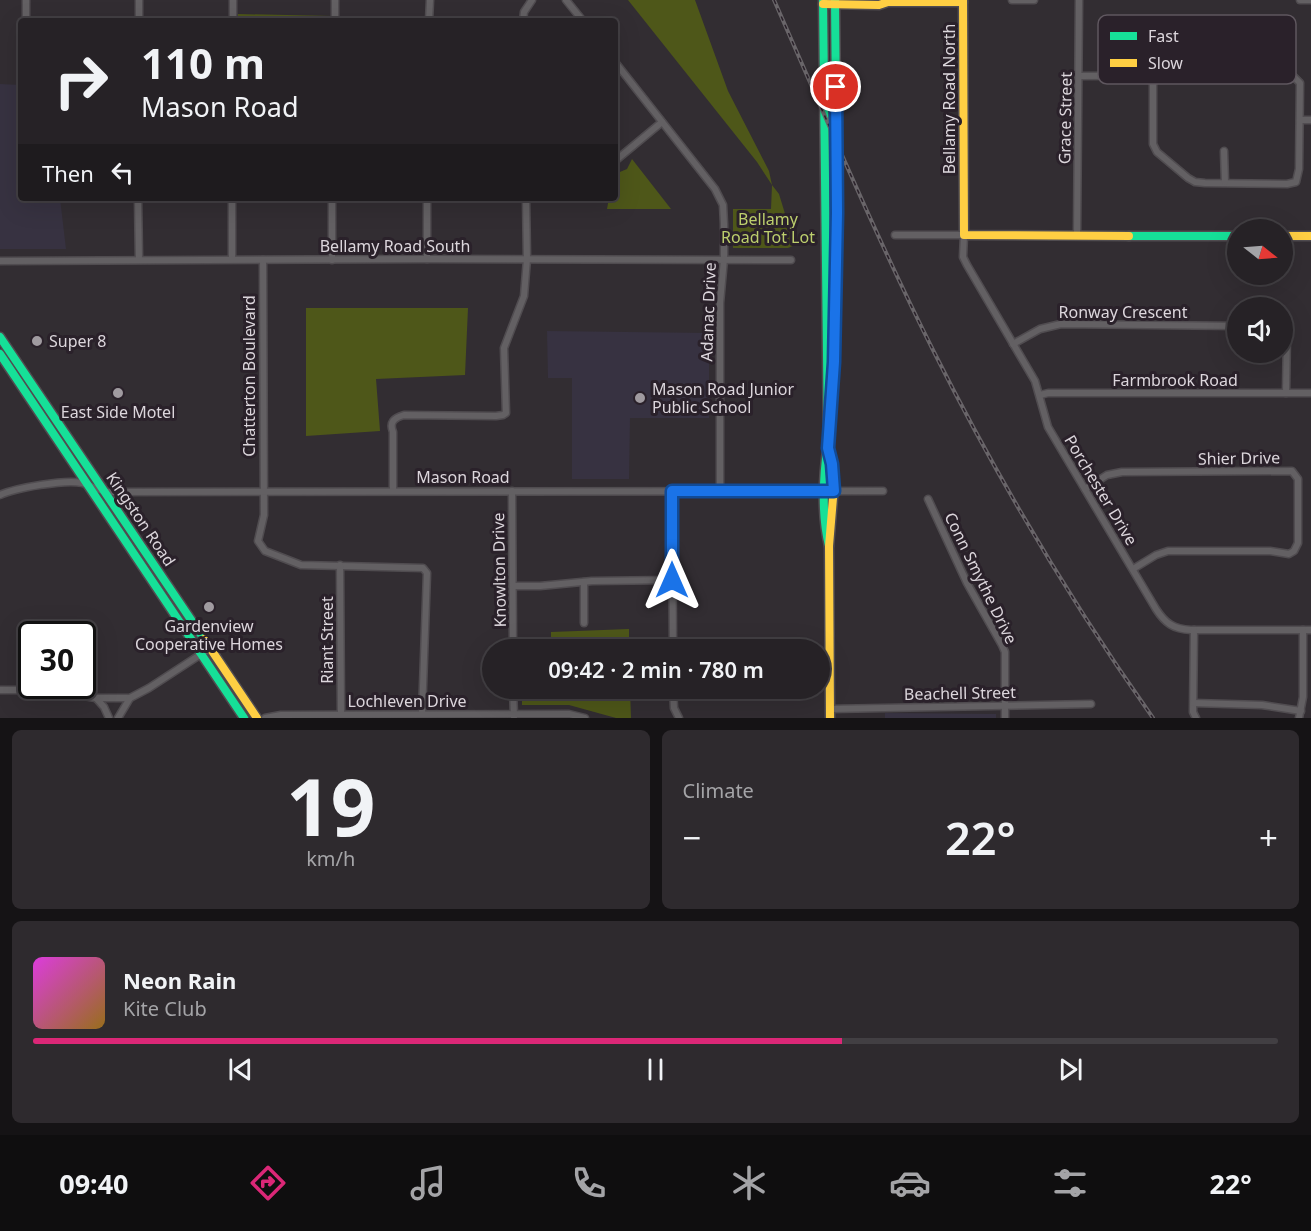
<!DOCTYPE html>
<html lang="en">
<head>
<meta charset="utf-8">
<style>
  :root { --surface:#262226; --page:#2e2a2e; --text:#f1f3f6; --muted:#a4a4a7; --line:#423f43; --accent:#db2777 }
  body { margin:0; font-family:"Noto Sans",sans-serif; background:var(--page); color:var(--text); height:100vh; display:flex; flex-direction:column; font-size:22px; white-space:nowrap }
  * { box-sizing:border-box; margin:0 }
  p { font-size:20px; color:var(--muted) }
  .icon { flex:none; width:33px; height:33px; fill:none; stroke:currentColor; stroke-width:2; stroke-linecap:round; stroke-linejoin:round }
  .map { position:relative; height:718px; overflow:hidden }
  .side { display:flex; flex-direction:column; gap:12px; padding:12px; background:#151315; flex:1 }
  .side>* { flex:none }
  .hud { position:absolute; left:18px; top:18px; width:600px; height:183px; border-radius:6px; box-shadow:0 6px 24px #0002,0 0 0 2px var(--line); background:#262226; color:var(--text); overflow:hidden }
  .needle { width:39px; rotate:107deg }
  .controls { position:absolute; left:1227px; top:219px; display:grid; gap:12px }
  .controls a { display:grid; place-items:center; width:66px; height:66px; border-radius:50%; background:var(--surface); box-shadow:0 6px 24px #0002,0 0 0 2px var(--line); font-size:30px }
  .speed { position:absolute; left:18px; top:621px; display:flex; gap:12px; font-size:30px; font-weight:700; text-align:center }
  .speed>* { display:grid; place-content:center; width:78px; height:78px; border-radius:50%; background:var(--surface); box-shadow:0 6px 24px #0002,0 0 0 2px var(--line); line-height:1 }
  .speed .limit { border:3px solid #111; border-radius:9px; background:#fff; color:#111 }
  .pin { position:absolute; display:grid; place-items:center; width:51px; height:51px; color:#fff; margin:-26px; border:3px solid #fff; border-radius:50%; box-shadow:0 2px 6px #0007 }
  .me { position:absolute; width:66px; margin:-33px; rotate:0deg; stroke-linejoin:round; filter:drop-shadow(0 0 4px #0008) }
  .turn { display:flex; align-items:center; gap:21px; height:126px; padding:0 24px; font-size:27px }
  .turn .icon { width:78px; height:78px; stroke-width:2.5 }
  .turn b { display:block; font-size:42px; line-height:51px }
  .then { display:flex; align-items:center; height:57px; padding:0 24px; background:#0003; gap:12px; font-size:22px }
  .big { font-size:45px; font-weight:600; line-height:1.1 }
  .side .card { flex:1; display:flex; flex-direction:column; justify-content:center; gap:9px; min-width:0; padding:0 21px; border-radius:9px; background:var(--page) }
  .side .dial { align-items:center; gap:0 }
  .dial b { font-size:78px; line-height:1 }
  .song { display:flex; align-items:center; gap:18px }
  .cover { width:72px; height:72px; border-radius:9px; background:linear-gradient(135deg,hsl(300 70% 55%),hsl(40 70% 35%)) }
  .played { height:6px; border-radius:3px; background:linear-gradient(90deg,var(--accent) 65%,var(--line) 65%) }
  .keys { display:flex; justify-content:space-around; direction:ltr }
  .heat { display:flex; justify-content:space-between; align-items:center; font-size:33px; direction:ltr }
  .side .tiles { flex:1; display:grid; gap:12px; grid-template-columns:1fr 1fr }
  .card:last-child { grid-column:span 2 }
  .trip { position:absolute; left:482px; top:639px; width:348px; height:60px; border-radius:30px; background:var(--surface); box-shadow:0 6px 24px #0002,0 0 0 2px var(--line); font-weight:600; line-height:60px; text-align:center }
  .dock { display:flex; height:96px; justify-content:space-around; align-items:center; background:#0f0e0f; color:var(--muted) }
  .dock .icon { width:42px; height:42px }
  .dock .active { color:var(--accent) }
  .dock b { font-size:27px; color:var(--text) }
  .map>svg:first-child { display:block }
  .education { fill:#373241 }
  .green { fill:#4e5719 }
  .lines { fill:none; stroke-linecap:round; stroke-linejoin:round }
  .street-casing { stroke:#504c50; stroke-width:9 }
  .fast-casing { stroke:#504c50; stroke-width:11 }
  .slow-casing { stroke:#504c50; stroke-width:11 }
  .street { stroke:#636063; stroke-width:6 }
  .fast { stroke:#16e098; stroke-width:8 }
  .slow { stroke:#ffcf43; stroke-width:8 }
  .rail-casing { stroke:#696569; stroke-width:4 }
  .rail { stroke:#2a212a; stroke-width:1.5; stroke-dasharray:4.5; stroke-linecap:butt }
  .route-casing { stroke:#114b97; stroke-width:15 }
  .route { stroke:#1a73e8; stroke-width:10 }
  .poi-dot { fill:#a09ba0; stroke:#2a212a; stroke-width:2 }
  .labels { text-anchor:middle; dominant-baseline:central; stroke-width:6; stroke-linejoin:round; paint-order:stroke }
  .street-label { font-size:16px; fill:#dcd6dc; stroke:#2a212a }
  .park-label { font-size:16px; fill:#bdcf6d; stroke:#2a212a }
  .poi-label { font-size:16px; fill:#dcd6dc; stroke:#2a212a; text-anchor:start }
  .key { fill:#2a212a; stroke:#5f575f; stroke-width:1.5 }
  .key-label { font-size:16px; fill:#dcd6dc }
</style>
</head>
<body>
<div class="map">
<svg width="1311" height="718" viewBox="0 0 1311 718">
  <rect width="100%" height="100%" fill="#322d32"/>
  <g class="education">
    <path d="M 0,84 L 21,85 L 21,198 L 60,198 L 66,249 L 0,249 Z"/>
    <path d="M 547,331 L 709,333 L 709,418 L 630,418 L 629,479 L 572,479 L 572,378 L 548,378 Z"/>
    <path d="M 885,713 L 996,714 L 996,718 L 885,718 Z"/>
  </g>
  <g class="green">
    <path d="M 628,0 L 695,0 L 728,91 L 769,171 L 772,185 L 779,194 L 786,217 L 791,216 L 795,245 L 788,248 L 733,248 L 733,209 L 771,209 L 772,185 L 757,162 Z"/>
    <path d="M 238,14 L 332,16 L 331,21 L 238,21 Z"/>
    <path d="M 632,159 L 671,209 L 607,209 L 609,198 L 615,198 L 615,174 L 627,169 Z"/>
    <path d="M 306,308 L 468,308 L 465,375 L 376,379 L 380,431 L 306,436 Z"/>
    <path d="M 629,629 L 629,649 L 551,649 L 551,632 Z"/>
    <path d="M 522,689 L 630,689 L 631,718 L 616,718 L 569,705 L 522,705 Z"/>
  </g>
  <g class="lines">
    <defs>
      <g id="street">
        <path d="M 566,0 L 583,21"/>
        <path d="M 1012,0 L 1034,0"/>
        <path d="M 1300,0 L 1311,0"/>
        <path d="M 26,21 L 26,0"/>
        <path d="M 139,21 L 139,0"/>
        <path d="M 233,21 L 233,0"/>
        <path d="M 335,21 L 335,0"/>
        <path d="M 429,21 L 430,0"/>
        <path d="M 523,21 L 524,12 L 532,0"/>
        <path d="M 615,62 L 715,189 L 723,205 L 724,224 L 724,259 L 720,303 L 720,491"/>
        <path d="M 1079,76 L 1292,75 L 1300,83 L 1299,169 L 1296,182 L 1287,184 L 1205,183 L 1195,182 L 1188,178 L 1157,152 L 1153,144 L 1153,76"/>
        <path d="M 1300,120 L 1311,120"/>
        <path d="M 1224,151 L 1225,182"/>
        <path d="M 615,161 L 662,122"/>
        <path d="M 138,198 L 139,259"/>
        <path d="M 232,198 L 232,259"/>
        <path d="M 427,198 L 427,259"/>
        <path d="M 895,235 L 964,235 L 963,257 L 967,265 L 1035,381 L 1048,427 L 1156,609 C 1165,623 1173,629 1191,630 L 1311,630"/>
        <path d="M 1077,235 L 1079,0"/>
        <path d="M 263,260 L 264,515 L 258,541 L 265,551 L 301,565 L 423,568 L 427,573 L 422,714"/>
        <path d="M 332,260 L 332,198"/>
        <path d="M 0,261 L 427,259 L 791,260"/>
        <path d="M 1282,325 L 1287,332 L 1286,393"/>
        <path d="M 1013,344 L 1040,329 L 1061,324 L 1238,326"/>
        <path d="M 1040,395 L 1048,393 L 1311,393"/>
        <path d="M 1085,489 L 1107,475 L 1122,472 L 1292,471 L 1298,479 L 1298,543 L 1294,551 L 1289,554 L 1270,551 L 1168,551 L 1156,555 L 1133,569"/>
        <path d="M 393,490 L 393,432 C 389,422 394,418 404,415 L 496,416 L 503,415 L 506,413 L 504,348 L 524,296 L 527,259 L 526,198"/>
        <path d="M 512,491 L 513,650"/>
        <path d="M 672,491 L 673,650"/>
        <path d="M 0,495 C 15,488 66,479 82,483 C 90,485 97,489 105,492 L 883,491"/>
        <path d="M 928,499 L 967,583 L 1002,645 L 1005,652 L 1005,718"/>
        <path d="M 340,565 L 341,714"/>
        <path d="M 513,586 L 540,586 L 592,581 L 672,580"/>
        <path d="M 584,623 L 584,582"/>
        <path d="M 1194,630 L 1193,712 L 1196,718"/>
        <path d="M 513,688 L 514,717"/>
        <path d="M 673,688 L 674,708 L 679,718"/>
        <path d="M 0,690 L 48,690 L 96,698 L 130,698 L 149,688 L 209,649"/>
        <path d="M 96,698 L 104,707 L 109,718"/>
        <path d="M 1194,703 L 1262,705 L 1301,711"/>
        <path d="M 830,709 L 1091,704"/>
        <path d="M 118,718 L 130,698"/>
        <path d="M 265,718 L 281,715 L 569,714 L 585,718"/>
        <path d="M 1299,718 L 1303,697 L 1303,630"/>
      </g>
      <g id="fast">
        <path d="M 823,0 L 828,443 C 823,477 821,513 829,546"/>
        <path d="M 1129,236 L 1238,236"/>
        <path d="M 0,337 L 204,639"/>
        <path d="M 0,354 L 244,718"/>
        <path d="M 833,396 L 837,213 L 835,0"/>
      </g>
      <g id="slow">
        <path d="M 963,0 L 964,235 L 1129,236"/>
        <path d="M 823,4 L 879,5 L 888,2 L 963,2"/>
        <path d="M 1282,236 L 1311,236"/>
        <path d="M 829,450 L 834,486 L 829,546 L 830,718"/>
        <path d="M 204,639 L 257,718"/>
      </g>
    </defs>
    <use href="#street" class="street-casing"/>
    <use href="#fast" class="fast-casing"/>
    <use href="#slow" class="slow-casing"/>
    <use href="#street" class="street"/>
    <use href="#fast" class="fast"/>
    <use href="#slow" class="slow"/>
    <defs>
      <path id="rail" d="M 774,0 C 826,118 876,237 934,352 C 998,479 1071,602 1153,718"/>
    </defs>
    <use href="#rail" class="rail-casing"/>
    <use href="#rail" class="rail"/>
  </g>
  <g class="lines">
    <defs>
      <path id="route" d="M 672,580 L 672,491 L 834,491 L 832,464 L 828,448 L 834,362 L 837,213 L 836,87"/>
    </defs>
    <use href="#route" class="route-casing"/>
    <use href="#route" class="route"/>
  </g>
  <g class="poi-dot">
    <circle cx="37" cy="341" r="6"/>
    <circle cx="118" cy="393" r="6"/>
    <circle cx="640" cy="398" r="6"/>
    <circle cx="209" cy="607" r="6"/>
  </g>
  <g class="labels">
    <g class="street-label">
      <text transform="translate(949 99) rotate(-90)">Bellamy Road North</text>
      <text transform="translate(1065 118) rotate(-89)">Grace Street</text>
      <text x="395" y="246">Bellamy Road South</text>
      <text transform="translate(708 312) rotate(-88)">Adanac Drive</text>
      <text x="1123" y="312">Ronway Crescent</text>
      <text transform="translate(249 376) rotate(-90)">Chatterton Boulevard</text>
      <text x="1175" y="380">Farmbrook Road</text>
      <text transform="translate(1239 458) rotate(-1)">Shier Drive</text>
      <text x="463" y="477">Mason Road</text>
      <text transform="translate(1101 490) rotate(59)">Porchester Drive</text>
      <text transform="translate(141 519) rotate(56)">Kingston Road</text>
      <text transform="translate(499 570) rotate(-91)">Knowlton Drive</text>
      <text transform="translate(981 578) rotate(64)">Conn Smythe Drive</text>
      <text transform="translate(327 640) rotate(-90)">Riant Street</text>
      <text transform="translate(960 693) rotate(-1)">Beachell Street</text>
      <text x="407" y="701">Lochleven Drive</text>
    </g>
    <g class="park-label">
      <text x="768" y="219">Bellamy<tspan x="768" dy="18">Road Tot Lot</tspan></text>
    </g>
    <g class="poi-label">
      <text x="49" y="341">Super 8</text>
      <text x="652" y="389">Mason Road Junior<tspan x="652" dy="18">Public School</tspan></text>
      <text x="118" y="412" text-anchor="middle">East Side Motel</text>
      <text x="209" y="626" text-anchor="middle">Gardenview<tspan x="209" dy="18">Cooperative Homes</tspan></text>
    </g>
  </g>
  <rect x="1098" y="15" width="198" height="69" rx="9" class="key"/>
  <rect x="1110" y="32" width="27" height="8" fill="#16e098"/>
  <rect x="1110" y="59" width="27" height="8" fill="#ffcf43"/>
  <g class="key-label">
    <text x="1148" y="42">Fast</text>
    <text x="1148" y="69">Slow</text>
  </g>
</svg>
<div class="controls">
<a><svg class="needle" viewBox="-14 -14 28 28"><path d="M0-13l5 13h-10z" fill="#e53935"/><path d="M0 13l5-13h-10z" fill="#a4a4a7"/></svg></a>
<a><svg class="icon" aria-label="sound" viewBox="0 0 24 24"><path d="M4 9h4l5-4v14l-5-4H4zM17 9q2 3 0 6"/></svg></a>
</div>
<div class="speed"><div class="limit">30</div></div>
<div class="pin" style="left:836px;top:87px;background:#d93025"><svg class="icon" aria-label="arrive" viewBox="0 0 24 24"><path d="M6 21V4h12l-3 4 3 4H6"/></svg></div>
<svg class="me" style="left:672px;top:580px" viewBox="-20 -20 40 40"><path d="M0-17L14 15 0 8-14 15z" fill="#1a73e8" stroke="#fff" stroke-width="4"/></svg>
<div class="trip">09:42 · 2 min · 780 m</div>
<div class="hud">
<div class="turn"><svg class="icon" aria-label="right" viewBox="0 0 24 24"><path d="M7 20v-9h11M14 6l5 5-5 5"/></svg><div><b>110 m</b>Mason Road</div></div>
<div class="then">Then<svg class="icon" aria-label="left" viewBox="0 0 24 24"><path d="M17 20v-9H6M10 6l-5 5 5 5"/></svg></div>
</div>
</div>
<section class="side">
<div class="tiles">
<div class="card dial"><b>19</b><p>km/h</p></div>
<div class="card"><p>Climate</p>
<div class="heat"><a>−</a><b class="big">22°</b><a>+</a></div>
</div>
<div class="card">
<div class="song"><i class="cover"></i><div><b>Neon Rain</b><p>Kite Club</p></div></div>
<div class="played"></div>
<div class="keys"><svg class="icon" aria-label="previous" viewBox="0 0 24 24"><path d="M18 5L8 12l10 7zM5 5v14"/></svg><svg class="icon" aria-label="pause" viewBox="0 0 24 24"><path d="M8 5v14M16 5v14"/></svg><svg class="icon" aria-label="next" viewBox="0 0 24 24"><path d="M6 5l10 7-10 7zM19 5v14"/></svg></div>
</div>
</div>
</section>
<nav class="dock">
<b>09:40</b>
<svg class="icon active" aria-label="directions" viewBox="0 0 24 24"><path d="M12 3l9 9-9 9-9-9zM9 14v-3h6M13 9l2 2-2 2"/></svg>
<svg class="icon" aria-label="music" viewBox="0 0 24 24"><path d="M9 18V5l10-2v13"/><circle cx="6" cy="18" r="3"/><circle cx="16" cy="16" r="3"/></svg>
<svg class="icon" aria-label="phone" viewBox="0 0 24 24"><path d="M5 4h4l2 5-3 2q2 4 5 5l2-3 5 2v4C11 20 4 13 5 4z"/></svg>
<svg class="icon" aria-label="climate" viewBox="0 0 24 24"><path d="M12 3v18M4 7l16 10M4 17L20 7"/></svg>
<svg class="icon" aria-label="car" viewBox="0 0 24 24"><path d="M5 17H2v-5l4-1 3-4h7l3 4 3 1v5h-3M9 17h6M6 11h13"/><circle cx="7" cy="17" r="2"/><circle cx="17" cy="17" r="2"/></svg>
<svg class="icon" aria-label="filters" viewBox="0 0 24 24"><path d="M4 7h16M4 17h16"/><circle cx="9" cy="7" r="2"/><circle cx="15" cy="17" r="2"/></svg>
<b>22°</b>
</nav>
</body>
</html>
